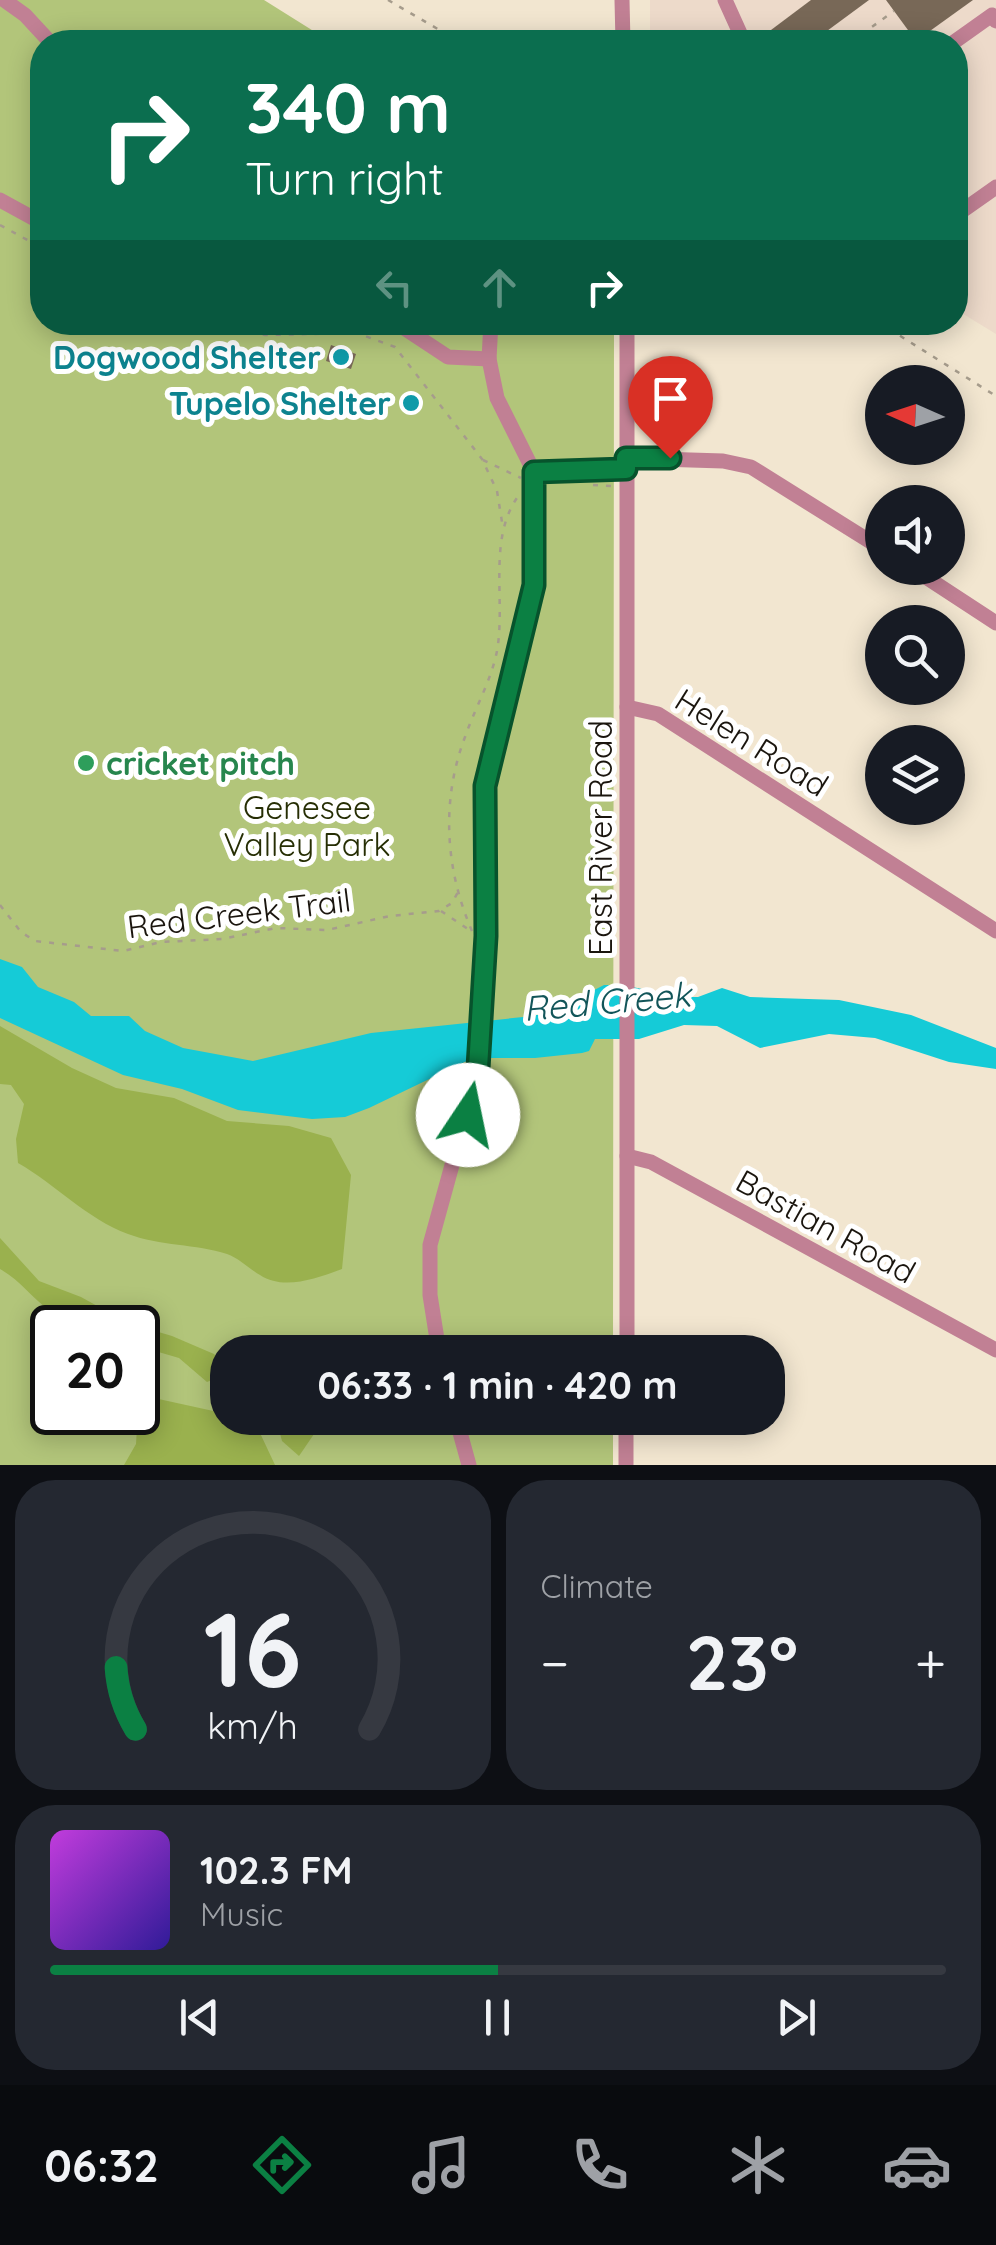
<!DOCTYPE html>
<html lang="en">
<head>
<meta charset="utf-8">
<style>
  :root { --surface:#171b24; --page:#242831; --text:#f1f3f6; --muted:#9ea1a6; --line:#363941; --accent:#0b8043 }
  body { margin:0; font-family:Quicksand,sans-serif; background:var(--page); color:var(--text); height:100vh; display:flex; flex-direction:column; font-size:38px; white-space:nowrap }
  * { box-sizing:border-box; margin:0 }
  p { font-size:32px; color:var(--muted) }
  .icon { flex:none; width:55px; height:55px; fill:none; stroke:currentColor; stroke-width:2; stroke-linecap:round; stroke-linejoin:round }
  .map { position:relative; height:1465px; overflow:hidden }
  .drawer { display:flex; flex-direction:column; gap:15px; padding:15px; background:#0d0f14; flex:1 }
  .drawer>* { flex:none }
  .top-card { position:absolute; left:30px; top:30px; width:938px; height:305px; border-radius:40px; box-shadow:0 5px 25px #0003; background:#0b6e4f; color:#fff; overflow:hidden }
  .needle { width:65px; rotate:273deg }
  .tools { position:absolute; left:865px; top:365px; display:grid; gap:20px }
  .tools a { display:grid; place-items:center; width:100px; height:100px; border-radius:50%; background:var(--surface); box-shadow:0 5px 25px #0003; font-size:50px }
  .speed { position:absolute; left:30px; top:1305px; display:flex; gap:20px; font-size:50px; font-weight:700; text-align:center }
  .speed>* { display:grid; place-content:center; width:130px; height:130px; border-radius:50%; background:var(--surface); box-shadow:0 5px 25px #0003; line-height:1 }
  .speed .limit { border:5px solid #111; border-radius:15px; background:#fff; color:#111 }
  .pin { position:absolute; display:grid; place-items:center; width:85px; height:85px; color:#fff; margin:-102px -42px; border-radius:50% 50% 50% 0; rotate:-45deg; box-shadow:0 0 10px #0007 }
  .pin .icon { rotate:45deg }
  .me { position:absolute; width:110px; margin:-55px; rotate:11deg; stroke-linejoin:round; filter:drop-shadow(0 0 8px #0008) }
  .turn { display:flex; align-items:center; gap:35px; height:210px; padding:0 50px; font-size:45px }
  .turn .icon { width:130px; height:130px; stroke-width:2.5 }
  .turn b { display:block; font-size:70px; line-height:85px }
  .lanes { display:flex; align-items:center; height:95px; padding:0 50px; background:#0003; justify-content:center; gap:50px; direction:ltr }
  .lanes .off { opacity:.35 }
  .big { font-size:75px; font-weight:800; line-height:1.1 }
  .drawer .card { flex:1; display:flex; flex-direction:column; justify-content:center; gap:15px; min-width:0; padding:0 35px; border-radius:40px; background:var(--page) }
  .drawer .dial { align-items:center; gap:0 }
  .dial svg { height:260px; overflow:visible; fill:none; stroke:var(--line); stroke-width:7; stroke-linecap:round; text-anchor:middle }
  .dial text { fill:var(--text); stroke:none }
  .song { display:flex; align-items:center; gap:30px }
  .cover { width:120px; height:120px; border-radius:15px; background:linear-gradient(135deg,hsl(290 70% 55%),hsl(250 70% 35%)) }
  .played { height:10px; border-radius:5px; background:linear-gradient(90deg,var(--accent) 50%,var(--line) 50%) }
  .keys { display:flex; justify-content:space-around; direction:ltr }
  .heat { display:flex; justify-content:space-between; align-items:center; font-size:55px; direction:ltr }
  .drawer .tiles { flex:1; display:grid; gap:15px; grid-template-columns:1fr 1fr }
  .card:last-child { grid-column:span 2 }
  .trip { position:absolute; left:210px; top:1335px; width:575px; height:100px; border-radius:40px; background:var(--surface); box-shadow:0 5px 25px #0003; font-weight:800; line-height:100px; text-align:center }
  .dock { display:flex; height:160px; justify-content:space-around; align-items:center; background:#090b0e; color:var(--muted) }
  .dock .icon { width:70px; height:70px }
  .dock .active { color:var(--accent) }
  .dock b { font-size:45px; color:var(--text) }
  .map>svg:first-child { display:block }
  .education { fill:#eddaca }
  .green { fill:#b2c57a; fill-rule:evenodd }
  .forest { fill:#9ab14e }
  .water { fill:#15cbd7 }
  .building { fill:#786857 }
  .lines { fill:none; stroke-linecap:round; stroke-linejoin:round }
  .path { stroke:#a69c8c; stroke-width:2.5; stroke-dasharray:5 8; stroke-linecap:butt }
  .minor { stroke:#c18094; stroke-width:15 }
  .route-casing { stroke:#07532c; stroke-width:25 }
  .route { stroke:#0b8043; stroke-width:18 }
  .culture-dot { fill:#0f9aa8; stroke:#fff; stroke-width:4 }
  .leisure-dot { fill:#2e9e5b; stroke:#fff; stroke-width:4 }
  .labels { text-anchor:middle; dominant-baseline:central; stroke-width:10; stroke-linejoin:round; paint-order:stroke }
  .culture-label { font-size:32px; font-weight:bold; fill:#0d838f; stroke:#fff; text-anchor:end }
  .street-label { font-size:32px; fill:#1a150e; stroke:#fff }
  .leisure-label { font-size:32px; font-weight:bold; fill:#27864d; stroke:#fff; text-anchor:start }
  .park-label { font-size:32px; fill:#262e04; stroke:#fff }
  .water-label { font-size:35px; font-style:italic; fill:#125559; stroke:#fff }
</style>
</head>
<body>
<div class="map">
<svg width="996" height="1465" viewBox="0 0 996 1465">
  <rect width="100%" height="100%" fill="#f2e6d0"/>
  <path class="education" d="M 650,0 L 996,0 L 996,334 L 955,309 L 955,42 L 650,42 Z"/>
  <path class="green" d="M 0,0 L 264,0 L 331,42 L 42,42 L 42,322 L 614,323 L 613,1352 L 228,1352 L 228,1418 L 613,1418 L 613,1465 L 0,1465 ZM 52,1328 L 138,1328 L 138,1412 L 52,1412 Z"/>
  <g class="forest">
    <path d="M 0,1026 L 72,1068 L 116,1088 L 174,1098 L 227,1121 L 289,1126 L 331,1138 L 351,1175 L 342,1269 C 317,1278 284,1291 260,1275 C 249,1269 239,1258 227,1254 C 196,1244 160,1246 128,1234 C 87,1219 55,1184 18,1163 L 16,1139 L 24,1104 L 11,1085 L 0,1084 Z"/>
    <path d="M 0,1238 L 39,1281 L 81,1297 L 128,1323 L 172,1336 L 214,1354 L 227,1368 L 227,1374 L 207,1382 L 179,1358 L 138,1346 L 138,1328 C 108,1328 76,1329 50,1311 C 32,1298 20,1280 0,1269 Z"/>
    <path d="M 154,1398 L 227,1414 L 228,1418 L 253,1418 L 275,1465 L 124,1465 L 136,1444 L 138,1411 Z"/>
    <path d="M 276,1418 L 325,1418 L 299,1456 L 282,1441 Z"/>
  </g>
  <path class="water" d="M 0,959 L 22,967 L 38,987 L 74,1002 L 91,1016 L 129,1016 L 145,1031 L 183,1048 L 253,1061 L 371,1033 L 533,1016 L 557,1009 L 604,985 L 623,985 L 680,997 L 698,997 L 722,988 L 750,997 L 839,1000 L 911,1015 L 996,1048 L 996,1069 L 949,1062 L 875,1038 L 829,1034 L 760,1048 L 717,1026 L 684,1025 L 639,1039 L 595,1039 L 589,1051 L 582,1053 L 535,1058 L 473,1058 L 369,1108 L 345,1117 L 312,1119 L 238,1110 L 182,1089 L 123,1075 L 0,1018 Z"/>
  <g class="building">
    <path d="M 811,0 L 869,0 L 812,42 L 755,42 Z"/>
    <path d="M 886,0 L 973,0 L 916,41 Z"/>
    <path d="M 331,345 L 356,354 L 351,369 L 326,361 Z"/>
  </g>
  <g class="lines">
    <g class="path">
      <path d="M 388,0 L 460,42"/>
      <path d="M 851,42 L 894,11"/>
      <path d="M 0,225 L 42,248"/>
      <path d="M 199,322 L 265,335 L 357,333 L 395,347 L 482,459 L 497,491 L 502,522"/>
      <path d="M 878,322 L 996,396"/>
      <path d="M 483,460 L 521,478"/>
      <path d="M 593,485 L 611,486"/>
      <path d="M 0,905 L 21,932 L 35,941 L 123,951 L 161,942 L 222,939 L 276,928 L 327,930 L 390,916 L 439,911 L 452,903 L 458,892"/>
      <path d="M 441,911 L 471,931"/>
      <path d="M 472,931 C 445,869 441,800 465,737 C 475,708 491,681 497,651 C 506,600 487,538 519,495"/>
    </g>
    <g class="minor">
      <path d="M 4,0 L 25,15 L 50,42"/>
      <path d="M 622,0 L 623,42"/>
      <path d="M 725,0 L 744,42"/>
      <path d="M 954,42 L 992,15 L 996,21"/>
      <path d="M 0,200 L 42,223"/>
      <path d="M 955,216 L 996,187"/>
      <path d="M 395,322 L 448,357 L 489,359"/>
      <path d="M 491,322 L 489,359 L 497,398 L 534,472 L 626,469"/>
      <path d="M 626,458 L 723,461 L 751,467 L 882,549"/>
      <path d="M 912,568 L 996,623"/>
      <path d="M 627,707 L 658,714 L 996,931"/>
      <path d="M 627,1156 L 651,1162 L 996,1350"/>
      <path d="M 439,1352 L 430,1295 L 430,1245 L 476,1078 L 487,936 L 485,786 L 533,585 L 534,472"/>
      <path d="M 627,1352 L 627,322"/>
      <path d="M 456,1418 L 469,1465"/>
      <path d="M 626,1465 L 626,1418"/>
    </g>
  </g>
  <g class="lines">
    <defs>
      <path id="route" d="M 468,1115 L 478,1068 L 486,936 L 485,786 L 534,585 L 534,472 L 626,469 L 626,458 L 670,458"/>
    </defs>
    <use href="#route" class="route-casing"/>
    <use href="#route" class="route"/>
  </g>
  <g class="culture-dot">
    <circle cx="341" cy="357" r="10"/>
    <circle cx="411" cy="403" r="10"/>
  </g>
  <circle class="leisure-dot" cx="86" cy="763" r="10"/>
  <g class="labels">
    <g class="culture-label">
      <text x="321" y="357">Dogwood Shelter</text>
      <text x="391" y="403">Tupelo Shelter</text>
    </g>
    <g class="street-label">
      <text transform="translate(752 742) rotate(32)">Helen Road</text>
      <text transform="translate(600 838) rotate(-90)">East River Road</text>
      <text transform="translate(239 913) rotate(-7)">Red Creek Trail</text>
      <text transform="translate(826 1226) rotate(29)">Bastian Road</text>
    </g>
    <g class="leisure-label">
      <text x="106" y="763">cricket pitch</text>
    </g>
    <g class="park-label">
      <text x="307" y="807">Genesee<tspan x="307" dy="37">Valley Park</tspan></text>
    </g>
    <g class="water-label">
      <text transform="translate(607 1001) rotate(-5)">Red Creek</text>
    </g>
  </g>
</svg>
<div class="tools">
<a><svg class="needle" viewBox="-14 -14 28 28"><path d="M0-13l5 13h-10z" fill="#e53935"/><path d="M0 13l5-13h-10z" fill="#9ea1a6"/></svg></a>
<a><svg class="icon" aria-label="sound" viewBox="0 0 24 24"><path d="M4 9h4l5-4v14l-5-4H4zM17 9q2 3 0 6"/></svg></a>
<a><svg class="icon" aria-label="search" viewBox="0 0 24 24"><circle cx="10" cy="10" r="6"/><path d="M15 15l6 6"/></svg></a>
<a><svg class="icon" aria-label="layers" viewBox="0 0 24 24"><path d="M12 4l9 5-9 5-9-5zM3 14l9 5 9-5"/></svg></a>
</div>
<div class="speed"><div class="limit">20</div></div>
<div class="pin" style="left:670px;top:458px;background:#d93025"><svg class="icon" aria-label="arrive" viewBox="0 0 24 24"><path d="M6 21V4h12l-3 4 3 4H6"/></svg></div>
<svg class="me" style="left:468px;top:1115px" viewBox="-20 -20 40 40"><circle r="19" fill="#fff"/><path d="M0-13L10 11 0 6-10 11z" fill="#0b8043"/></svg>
<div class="trip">06:33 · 1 min · 420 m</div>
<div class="top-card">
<div class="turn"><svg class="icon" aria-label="right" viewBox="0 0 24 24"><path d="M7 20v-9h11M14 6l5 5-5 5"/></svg><div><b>340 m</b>Turn right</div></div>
<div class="lanes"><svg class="icon off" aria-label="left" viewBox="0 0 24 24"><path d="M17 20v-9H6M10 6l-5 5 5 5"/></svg><svg class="icon off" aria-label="ahead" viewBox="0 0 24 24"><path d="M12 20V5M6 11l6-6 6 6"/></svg><svg class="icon" aria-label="right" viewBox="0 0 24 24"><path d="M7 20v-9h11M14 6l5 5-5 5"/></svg></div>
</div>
</div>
<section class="drawer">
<div class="tiles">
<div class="card dial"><svg viewBox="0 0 100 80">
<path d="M14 69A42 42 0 1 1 86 69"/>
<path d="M14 69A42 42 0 0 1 8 50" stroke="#0b8043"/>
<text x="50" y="56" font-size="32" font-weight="700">16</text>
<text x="50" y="72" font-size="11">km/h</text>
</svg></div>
<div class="card"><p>Climate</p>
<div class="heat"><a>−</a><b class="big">23°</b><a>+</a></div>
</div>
<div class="card">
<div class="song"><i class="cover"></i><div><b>102.3 FM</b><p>Music</p></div></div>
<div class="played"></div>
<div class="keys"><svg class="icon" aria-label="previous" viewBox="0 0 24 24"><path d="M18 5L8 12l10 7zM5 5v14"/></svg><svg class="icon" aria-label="pause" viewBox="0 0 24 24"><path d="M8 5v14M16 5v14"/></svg><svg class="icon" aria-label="next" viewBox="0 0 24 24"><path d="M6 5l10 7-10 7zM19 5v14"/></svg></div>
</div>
</div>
</section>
<nav class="dock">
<b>06:32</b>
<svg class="icon active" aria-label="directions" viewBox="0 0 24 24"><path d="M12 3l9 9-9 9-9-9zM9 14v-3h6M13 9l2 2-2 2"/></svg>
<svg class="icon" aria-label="music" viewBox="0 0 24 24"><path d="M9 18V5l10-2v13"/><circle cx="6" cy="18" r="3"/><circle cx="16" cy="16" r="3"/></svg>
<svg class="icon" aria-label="phone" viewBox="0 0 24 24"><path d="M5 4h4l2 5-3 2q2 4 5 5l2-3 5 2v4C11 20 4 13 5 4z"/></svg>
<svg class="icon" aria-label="climate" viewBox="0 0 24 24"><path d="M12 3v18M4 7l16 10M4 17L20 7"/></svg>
<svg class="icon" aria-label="car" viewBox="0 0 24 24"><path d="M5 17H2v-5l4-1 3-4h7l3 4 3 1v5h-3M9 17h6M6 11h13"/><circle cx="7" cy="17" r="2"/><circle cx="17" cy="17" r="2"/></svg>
</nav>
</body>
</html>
